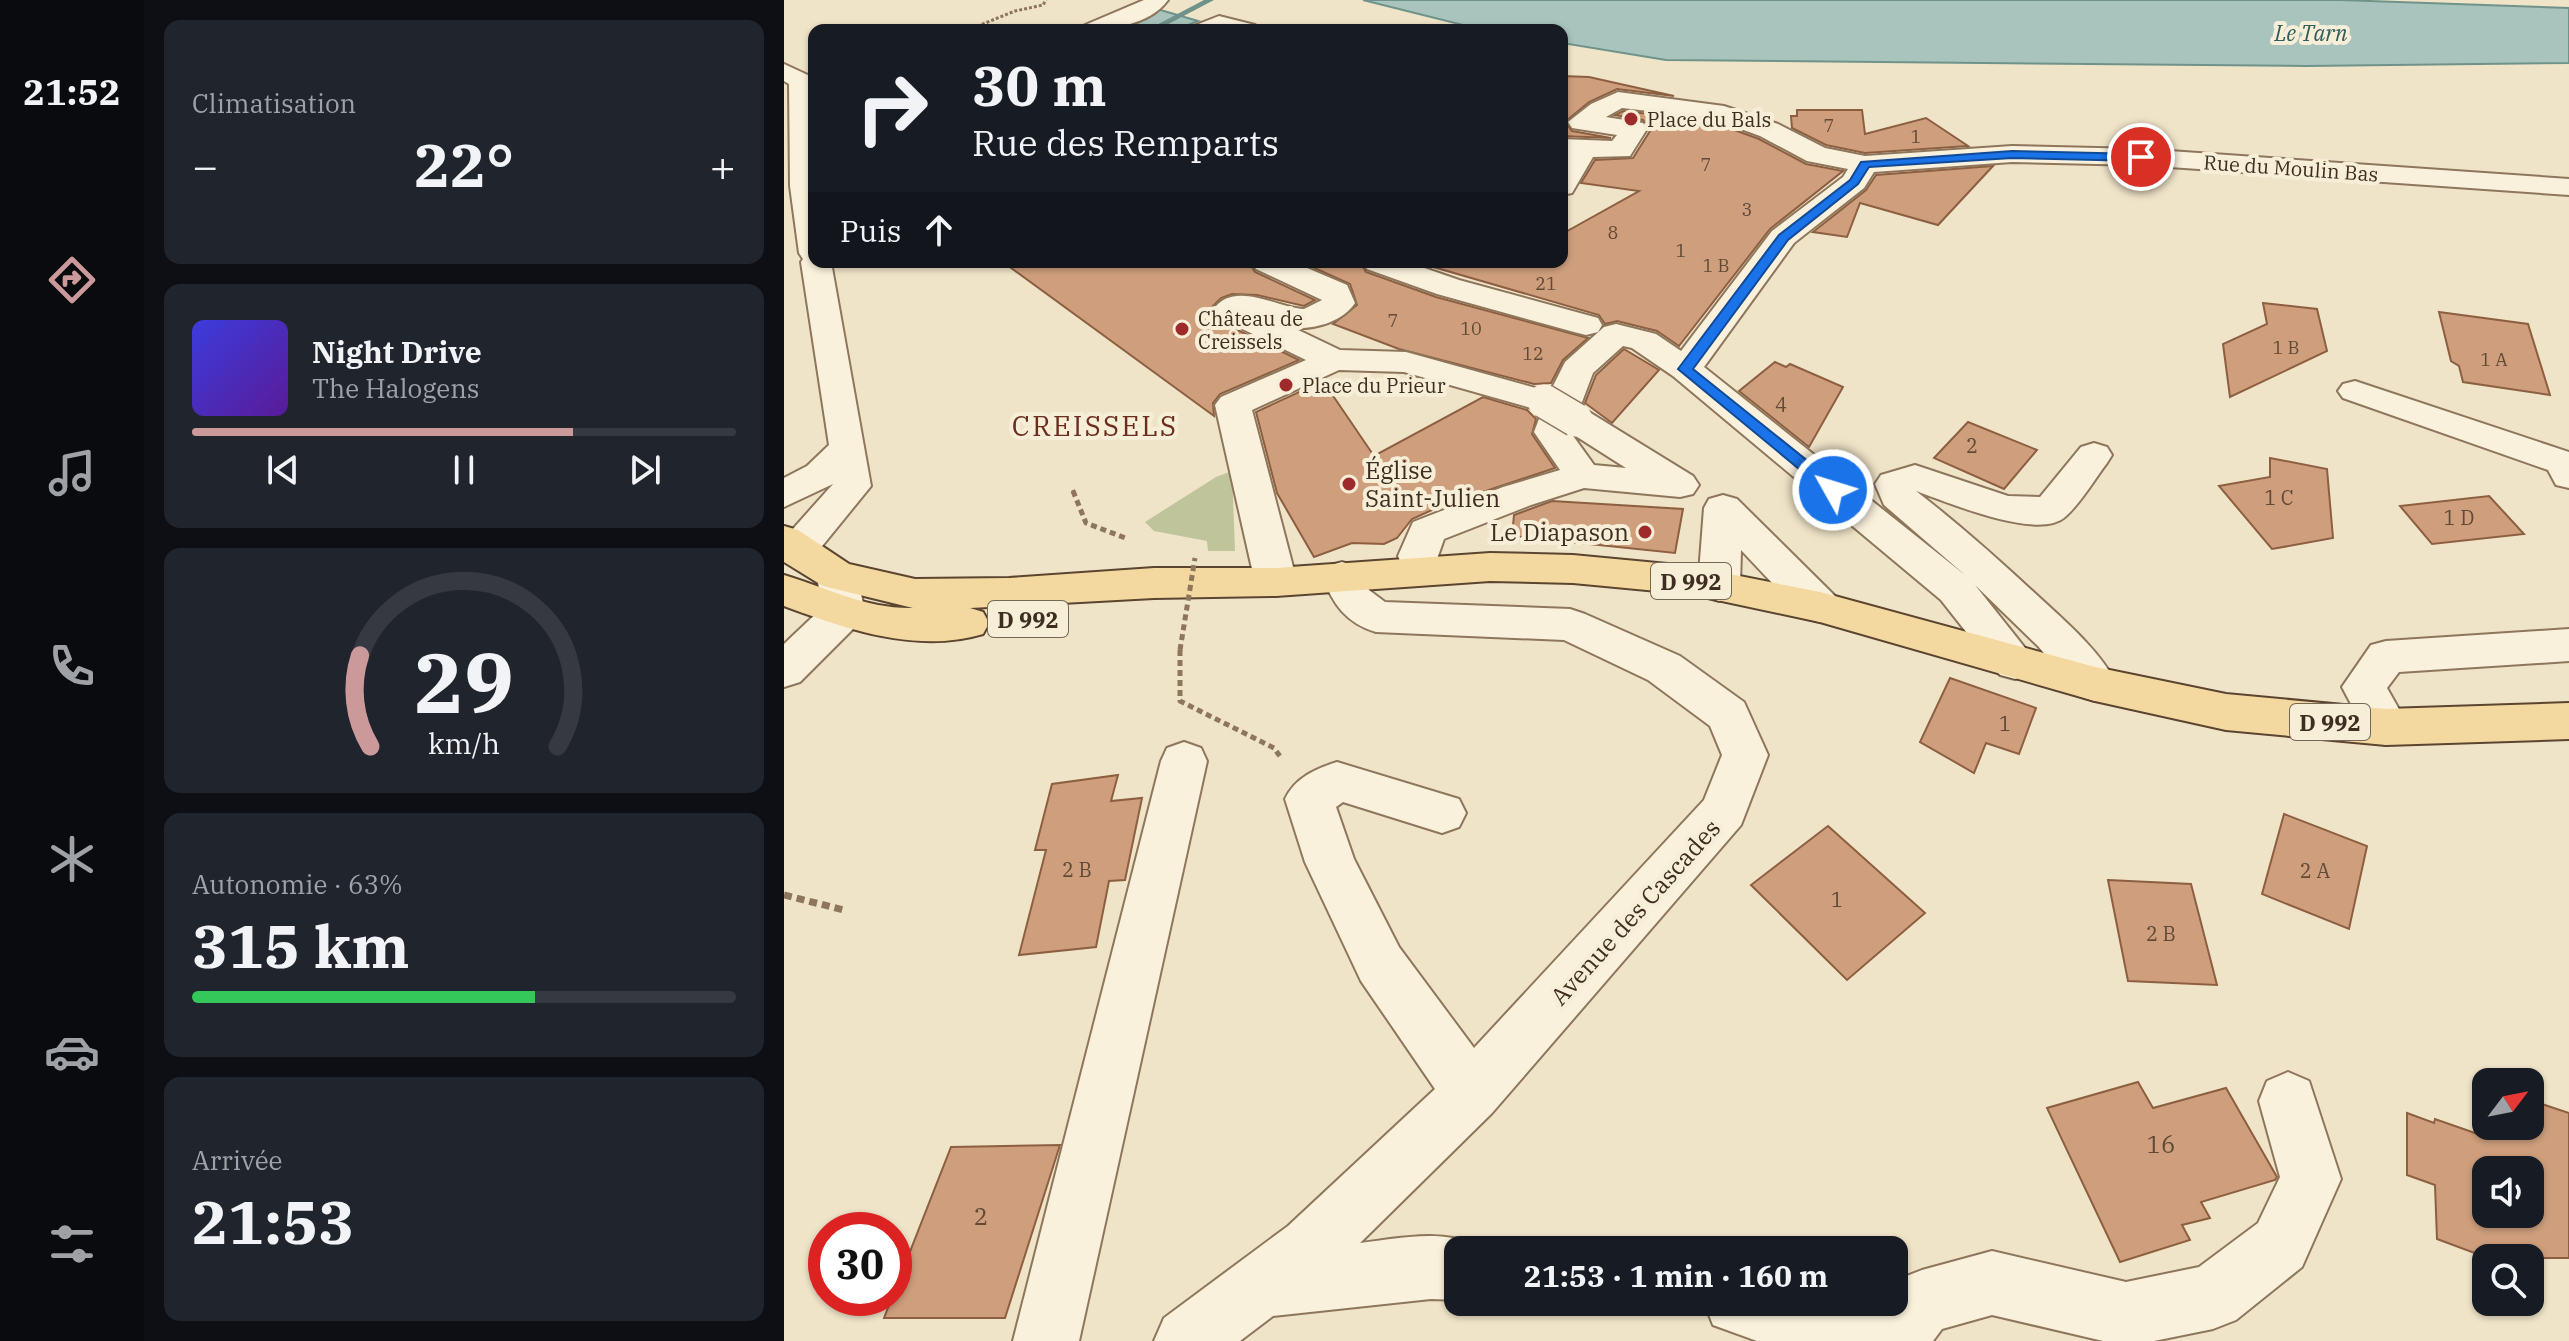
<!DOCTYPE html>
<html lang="fr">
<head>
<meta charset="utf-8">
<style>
  :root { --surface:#171b24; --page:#20242c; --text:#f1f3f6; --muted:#9ea1a6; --line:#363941; --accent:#cc999b }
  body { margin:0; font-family:"IBM Plex Serif",serif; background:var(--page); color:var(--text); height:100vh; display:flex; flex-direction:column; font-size:30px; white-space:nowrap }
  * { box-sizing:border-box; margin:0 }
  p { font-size:26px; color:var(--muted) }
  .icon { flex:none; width:44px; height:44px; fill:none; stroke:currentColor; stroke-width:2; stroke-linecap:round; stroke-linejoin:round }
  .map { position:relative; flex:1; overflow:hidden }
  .details { display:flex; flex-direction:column; gap:20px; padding:20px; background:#0d0f14; width:640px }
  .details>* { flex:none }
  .guide { position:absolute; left:24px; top:24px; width:760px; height:244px; border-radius:16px; box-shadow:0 2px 6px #0004; background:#171b24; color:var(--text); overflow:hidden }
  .needle { width:52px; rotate:58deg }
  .fabs { position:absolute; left:1688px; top:1068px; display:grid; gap:16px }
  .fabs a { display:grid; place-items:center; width:72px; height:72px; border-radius:16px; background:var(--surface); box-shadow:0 2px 6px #0004; font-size:40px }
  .speed { position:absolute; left:24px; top:1212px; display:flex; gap:16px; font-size:40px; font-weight:700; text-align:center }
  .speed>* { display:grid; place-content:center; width:104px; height:104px; border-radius:50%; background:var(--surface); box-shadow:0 2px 6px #0004; line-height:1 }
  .speed .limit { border:12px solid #d22; background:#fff; color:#111 }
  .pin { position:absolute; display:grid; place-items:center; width:68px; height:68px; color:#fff; margin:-34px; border:4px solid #fff; border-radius:50%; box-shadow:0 2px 8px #0007 }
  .me { position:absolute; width:88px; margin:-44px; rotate:309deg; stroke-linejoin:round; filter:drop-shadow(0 0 6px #0008) }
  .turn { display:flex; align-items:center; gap:28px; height:168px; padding:0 32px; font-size:36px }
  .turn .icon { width:104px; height:104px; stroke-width:2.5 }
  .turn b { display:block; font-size:56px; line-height:68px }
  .then { display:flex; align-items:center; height:76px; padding:0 32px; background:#0003; gap:16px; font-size:30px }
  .big { font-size:60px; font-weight:700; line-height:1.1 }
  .details .card { flex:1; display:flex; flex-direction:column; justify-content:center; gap:12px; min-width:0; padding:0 28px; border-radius:16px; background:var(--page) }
  .details .dial { align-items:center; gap:0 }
  .dial svg { height:208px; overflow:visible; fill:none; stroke:var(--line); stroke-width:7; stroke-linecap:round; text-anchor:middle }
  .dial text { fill:var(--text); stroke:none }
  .song { display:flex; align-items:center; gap:24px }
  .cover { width:96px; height:96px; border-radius:12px; background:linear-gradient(135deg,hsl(240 70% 55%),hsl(270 70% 35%)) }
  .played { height:8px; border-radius:4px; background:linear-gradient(90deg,var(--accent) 70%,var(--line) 70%) }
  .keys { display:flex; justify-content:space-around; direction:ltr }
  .heat { display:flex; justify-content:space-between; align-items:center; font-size:44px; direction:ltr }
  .charge { height:12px; border-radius:6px; background:linear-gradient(90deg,#34c759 63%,var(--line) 0) }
  .trip { position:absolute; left:660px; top:1236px; width:464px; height:80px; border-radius:16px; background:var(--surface); box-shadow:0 2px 6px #0004; font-weight:700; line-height:80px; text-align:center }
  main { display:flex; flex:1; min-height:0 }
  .menu { display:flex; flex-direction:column; width:144px; justify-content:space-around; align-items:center; background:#090b0e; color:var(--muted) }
  .menu .icon { width:56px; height:56px }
  .menu .active { color:var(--accent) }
  .menu b { font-size:36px; color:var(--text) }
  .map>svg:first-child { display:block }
  .cemetery { fill:#bfc49a }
  .water { fill:#a9c4bc; stroke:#6f938a; stroke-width:2 }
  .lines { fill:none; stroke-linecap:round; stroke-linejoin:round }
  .stream { fill:#6f938a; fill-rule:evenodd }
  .building { fill:#cf9f7d; stroke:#8d5f41; stroke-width:2; fill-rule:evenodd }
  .minor-casing { stroke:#8d765c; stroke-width:4 }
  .major-casing { stroke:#5b4430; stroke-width:4 }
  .path-far3 { stroke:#8d765c; stroke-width:3; stroke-dasharray:3 2; stroke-linecap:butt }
  .path-far2 { stroke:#8d765c; stroke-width:4; stroke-dasharray:5 3; stroke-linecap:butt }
  .path-far1 { stroke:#8d765c; stroke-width:5; stroke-dasharray:6 4; stroke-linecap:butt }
  .path { stroke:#8d765c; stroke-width:7; stroke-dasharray:8 5; stroke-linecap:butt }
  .minor { fill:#faf1dc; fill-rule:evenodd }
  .major { fill:#f3d9a0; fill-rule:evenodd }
  .minor-bridge-casing { stroke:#8d765c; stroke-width:36; stroke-linecap:butt }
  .path-bridge { stroke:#8d765c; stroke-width:5; stroke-dasharray:6 4; stroke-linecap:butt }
  .minor-bridge { stroke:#faf1dc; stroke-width:33 }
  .route { fill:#1a73e8; stroke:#114b97; stroke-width:2 }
  .poi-dot { fill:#9e2a2b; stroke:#f7eed8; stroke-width:3 }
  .labels { text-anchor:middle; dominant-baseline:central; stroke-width:8; stroke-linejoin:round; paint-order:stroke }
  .far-number-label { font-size:18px; fill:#624a37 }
  .far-poi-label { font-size:20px; fill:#3d2e20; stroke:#f7eed8; text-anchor:start }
  .far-street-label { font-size:20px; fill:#3d2e20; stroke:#f7eed8 }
  .number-label { font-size:20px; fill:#624a37 }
  .far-water-label { font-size:22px; font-style:italic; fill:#2f5d5a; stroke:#f7eed8 }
  .shield { fill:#f7eed8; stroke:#756857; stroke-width:2 }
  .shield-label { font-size:22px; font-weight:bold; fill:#3d2e20 }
  .poi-label { font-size:24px; fill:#3d2e20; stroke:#f7eed8; text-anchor:start }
  .street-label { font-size:24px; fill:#3d2e20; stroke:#f7eed8 }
  .near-number-label { font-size:24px; fill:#624a37 }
  .quarter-label { font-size:28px; letter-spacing:2px; fill:#6b2e1e; stroke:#f7eed8 }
</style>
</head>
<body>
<main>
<nav class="menu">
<b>21:52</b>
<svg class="icon active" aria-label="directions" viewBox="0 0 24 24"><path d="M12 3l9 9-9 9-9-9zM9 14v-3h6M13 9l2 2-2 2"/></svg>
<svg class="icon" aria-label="music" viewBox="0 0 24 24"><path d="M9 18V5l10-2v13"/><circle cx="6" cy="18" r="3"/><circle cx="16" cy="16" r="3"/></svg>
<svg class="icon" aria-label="phone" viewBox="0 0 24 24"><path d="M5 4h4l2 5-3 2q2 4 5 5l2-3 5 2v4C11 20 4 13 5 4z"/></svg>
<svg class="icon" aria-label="climate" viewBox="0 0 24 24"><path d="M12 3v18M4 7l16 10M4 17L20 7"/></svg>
<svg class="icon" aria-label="car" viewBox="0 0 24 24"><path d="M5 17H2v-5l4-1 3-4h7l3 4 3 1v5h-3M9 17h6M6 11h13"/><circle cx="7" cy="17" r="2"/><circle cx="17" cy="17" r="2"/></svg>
<svg class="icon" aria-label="filters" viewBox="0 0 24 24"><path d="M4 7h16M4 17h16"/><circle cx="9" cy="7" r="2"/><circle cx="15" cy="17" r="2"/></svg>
</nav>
<section class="details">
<div class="card"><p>Climatisation</p>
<div class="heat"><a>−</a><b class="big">22°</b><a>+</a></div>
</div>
<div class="card">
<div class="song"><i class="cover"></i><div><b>Night Drive</b><p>The Halogens</p></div></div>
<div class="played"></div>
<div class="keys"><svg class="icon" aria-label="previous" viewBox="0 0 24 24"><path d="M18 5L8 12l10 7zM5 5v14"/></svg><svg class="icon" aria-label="pause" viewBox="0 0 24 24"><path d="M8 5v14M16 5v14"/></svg><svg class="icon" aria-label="next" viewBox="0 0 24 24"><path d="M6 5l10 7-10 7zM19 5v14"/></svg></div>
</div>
<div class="card dial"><svg viewBox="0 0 100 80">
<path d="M14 69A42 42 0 1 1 86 69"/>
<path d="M14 69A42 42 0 0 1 10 34" stroke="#cc999b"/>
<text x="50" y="56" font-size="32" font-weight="700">29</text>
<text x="50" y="72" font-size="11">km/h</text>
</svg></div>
<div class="card"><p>Autonomie · 63%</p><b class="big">315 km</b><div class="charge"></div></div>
<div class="card"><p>Arrivée</p><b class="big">21:53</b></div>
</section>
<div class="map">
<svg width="1785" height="1341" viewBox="0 0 1785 1341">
  <rect width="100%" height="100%" fill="#f0e4c8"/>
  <path class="cemetery" d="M 448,471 L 451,551 L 424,551 L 423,541 L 370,531 L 361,522 L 432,477 Z"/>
  <g class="water">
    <path d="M 579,0 L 1557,0 L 1785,8 L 1785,63 L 1522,66 L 882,60 L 778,43 L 778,30 L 699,30 Z"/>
    <path d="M 373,9 L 414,21 L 392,30 L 324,30 Z"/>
  </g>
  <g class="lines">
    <path class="stream" d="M 420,0 L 430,0 L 373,30 L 363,30 Z"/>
  </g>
  <g class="building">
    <path d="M 778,76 L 805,77 L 890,96 L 833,89 L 805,102 L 781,122 L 788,131 L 827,138 L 778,136 Z"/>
    <path d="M 1013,110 L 1078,110 L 1081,134 L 1142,118 L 1184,146 L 1081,153 L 1042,145 L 1008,128 L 1007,116 L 1013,116 Z"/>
    <path d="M 839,111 L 926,121 L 975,139 L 1022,164 L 1059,171 L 986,229 L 895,346 L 873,331 L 833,321 L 821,324 L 815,315 L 632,262 L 778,262 L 778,234 L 855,191 L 797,183 L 811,160 L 849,158 L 866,131 L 859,120 L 831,115 Z"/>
    <path d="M 1209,166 L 1154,225 L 1076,203 L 1063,237 L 1029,232 L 1082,190 L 1092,175 Z"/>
    <path d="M 219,262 L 465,262 L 471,272 L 531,300 L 520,306 L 473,295 L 448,294 L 437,298 L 427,308 L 433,320 L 515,360 L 436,394 L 429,403 L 430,416 Z"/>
    <path d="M 517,262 L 576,262 L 582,272 L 652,297 L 804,338 L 779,360 L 767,383 L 750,384 L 615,349 L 549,324 L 573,305 L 566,284 Z"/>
    <path d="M 1479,303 L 1533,309 L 1543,351 L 1446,397 L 1439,344 L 1483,324 Z"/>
    <path d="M 1655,312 L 1744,324 L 1766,395 L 1679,382 L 1675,366 L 1667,361 Z"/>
    <path d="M 840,349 L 875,370 L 828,423 L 801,403 L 812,375 Z"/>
    <path d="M 991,362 L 1002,367 L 1006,364 L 1059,387 L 1025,447 L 955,391 Z"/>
    <path d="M 539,381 L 590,456 L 699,397 L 743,410 L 752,419 L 748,434 L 771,468 L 657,506 L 628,519 L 613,538 L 600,544 L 568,543 L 530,557 L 493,493 L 472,412 Z"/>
    <path d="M 1184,422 L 1253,450 L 1220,489 L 1150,458 Z"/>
    <path d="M 1486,458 L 1543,469 L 1549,538 L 1488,549 L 1435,486 L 1486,477 Z"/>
    <path d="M 1705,496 L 1740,534 L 1648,544 L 1616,506 Z"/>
    <path d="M 768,501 L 899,509 L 891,553 L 728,536 L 730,515 Z"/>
    <path d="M 1166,678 L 1252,708 L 1235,754 L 1202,743 L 1190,773 L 1136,742 Z"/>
    <path d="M 334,775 L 327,801 L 358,798 L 341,880 L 325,881 L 312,947 L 235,955 L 262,850 L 251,850 L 268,784 Z"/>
    <path d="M 1500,814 L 1583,846 L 1565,929 L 1478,894 Z"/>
    <path d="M 1044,826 L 1141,913 L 1063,980 L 967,885 Z"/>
    <path d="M 1324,880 L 1407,884 L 1433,985 L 1344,981 Z"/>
    <path d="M 1690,1081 L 1702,1085 L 1702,1126 L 1746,1126 L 1746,1100 L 1785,1113 L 1785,1258 L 1704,1258 L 1653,1239 L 1651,1185 L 1623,1175 L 1623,1113 L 1650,1123 L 1651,1119 L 1691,1133 ZM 1702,1170 L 1746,1170 L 1746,1214 L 1702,1214 Z"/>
    <path d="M 1354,1082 L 1369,1108 L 1442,1088 L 1493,1177 L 1491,1180 L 1417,1202 L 1426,1218 L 1398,1225 L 1406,1240 L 1336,1262 L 1263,1108 Z"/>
    <path d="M 276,1145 L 221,1318 L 100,1318 L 167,1147 Z"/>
  </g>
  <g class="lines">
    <defs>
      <g id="minor">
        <path d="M 360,0 L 384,0 C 366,25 326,30 297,30 L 301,25 Z"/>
        <path d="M 435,16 L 471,25 L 475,30 L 408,30 L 412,25 Z"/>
        <path d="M 0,64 L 26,76 L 30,84 L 30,262 L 47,262 L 87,486 L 26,561 L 12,565 L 0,561 L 0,539 L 49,484 L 0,507 L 0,478 L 23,466 L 45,445 L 17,262 L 19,259 L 15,253 L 6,186 L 5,84 L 0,81 Z"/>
        <path d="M 834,92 L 940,106 L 994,124 L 1041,148 L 1081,156 L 1228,146 L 1357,149 L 1785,179 L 1785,195 L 1357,165 L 1228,162 L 1090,172 L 1080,188 L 1010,243 L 920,367 L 1181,575 L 1100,505 L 1091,484 L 1097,475 L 1131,465 L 1224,496 L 1256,497 L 1297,447 L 1310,443 L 1323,447 L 1328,455 L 1323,463 C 1310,480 1297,503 1281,517 C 1254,541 1163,502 1132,491 C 1175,524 1215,560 1255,597 C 1282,622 1315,650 1333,684 L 1327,696 L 1311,701 L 1295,696 L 1254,646 L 1191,585 L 1253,663 L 1246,675 L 1231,679 L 1216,675 L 1157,600 L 889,376 L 848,348 L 839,346 L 809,373 L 795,410 L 805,412 L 909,476 L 915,485 L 909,494 L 896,497 L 800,488 L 747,505 L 660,539 L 654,556 L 659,571 L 653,581 L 639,585 L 625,581 L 614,556 L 629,522 L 719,487 L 776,470 L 750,432 L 758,411 L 620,372 L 555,370 L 468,410 L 513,582 L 507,592 L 492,596 L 477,592 L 471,582 L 431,405 L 437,397 L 522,360 L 434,317 L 429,310 C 450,279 493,308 520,309 L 538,300 L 472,269 L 468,262 L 509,262 L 563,285 L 571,303 C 558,322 532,329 510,328 L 556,350 L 622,352 L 766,392 L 781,362 L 820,327 L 832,324 L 872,334 L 897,351 L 988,231 L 1059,177 L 1064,169 L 1023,161 L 976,136 L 927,118 L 838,108 L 822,117 L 859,123 L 863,129 L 846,156 L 809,157 L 788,193 L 778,195 L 778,164 L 783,155 L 778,155 L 778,139 L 828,141 L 833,135 L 788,128 L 784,122 L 807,104 ZM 787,433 L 842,468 L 810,465 Z"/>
        <path d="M 579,262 L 623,262 L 675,280 L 814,318 L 818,325 L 814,332 L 802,335 L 790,332 L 653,294 L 583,269 Z"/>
        <path d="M 1571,381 L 1785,452 L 1785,488 L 1772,485 L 1764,470 L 1559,398 L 1554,391 L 1559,384 Z"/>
        <path d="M 939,495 L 953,499 L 1051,596 L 1057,607 L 1051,618 L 1036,622 L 1021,618 L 957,550 L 956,586 L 950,596 L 935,601 L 920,596 L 914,586 L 920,508 L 925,499 Z"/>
        <path d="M 53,562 L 67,566 L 73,576 L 81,612 L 75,623 L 16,682 L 0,687 L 0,644 L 38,608 L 33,576 L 39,566 Z"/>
        <path d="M 558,562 L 572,566 L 585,590 L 601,602 L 786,609 L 801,614 L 896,656 L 960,702 L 984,755 L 957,825 L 708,1113 L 576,1243 C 618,1238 657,1229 696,1246 L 698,1250 L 674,1250 L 674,1300 L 647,1299 L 489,1316 L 456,1341 L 370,1341 L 380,1318 L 504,1226 L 651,1089 L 577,981 L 521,862 L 501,799 C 511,778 531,769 553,762 L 675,799 L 682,813 L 675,827 L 658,833 L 559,802 L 552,807 L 570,859 L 615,947 L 690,1048 L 920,800 L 938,755 L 926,726 L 864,680 L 780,640 L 592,632 C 562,623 549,604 538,576 L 544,566 Z"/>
        <path d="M 1785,629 L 1785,661 L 1615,672 L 1603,688 L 1625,727 L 1618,740 L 1602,745 L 1586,740 L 1558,687 L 1587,645 L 1602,641 Z"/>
        <path d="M 400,742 L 417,748 L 423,761 L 295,1341 L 229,1341 L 377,761 L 383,748 Z"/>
        <path d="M 1504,1072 L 1525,1081 L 1557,1179 L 1518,1267 L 1452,1320 L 1429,1329 L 1370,1341 L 1319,1341 L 1208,1315 L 1158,1329 L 1149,1341 L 973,1341 L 929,1325 L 920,1302 L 1055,1302 L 1088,1314 L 1098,1302 L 1110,1302 L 1110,1286 L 1115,1279 L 1138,1270 L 1208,1251 L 1342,1282 L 1415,1267 L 1474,1223 L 1496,1177 L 1475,1101 L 1483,1081 Z"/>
      </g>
      <path id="major" d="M 0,526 L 14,530 L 65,564 L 131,579 L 225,578 L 370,568 L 492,568 L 706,553 L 789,555 L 905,566 L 1036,592 L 1311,667 L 1442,694 L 1602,709 L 1785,703 L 1785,739 L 1602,745 L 1442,730 L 1311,701 L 1036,622 L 905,594 L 789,583 L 706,581 L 492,596 L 370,598 L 186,608 L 199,612 L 205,623 L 199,634 C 133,654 62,629 0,606 L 0,575 C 43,588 83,609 129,608 L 39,586 L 0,562 Z"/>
    </defs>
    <use href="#minor" class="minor-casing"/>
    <use href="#major" class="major-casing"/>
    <path class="path-far3" d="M 184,30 L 231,11 L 259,5 L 262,0"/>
    <path class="path-far2" d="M 289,490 L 290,493"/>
    <g class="path-far1">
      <path d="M 289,491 L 302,523 L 344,539"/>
      <path d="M 396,650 L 396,701 L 490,748 L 498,759"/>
    </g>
    <path class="path" d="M 0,895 L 60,910"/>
    <use href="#minor" class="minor"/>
    <use href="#major" class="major"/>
    <defs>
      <path id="minor-bridge" d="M 760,401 L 792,420"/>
    </defs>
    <use href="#minor-bridge" class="minor-bridge-casing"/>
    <path class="path-bridge" d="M 396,650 L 411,558"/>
    <use href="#minor-bridge" class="minor-bridge"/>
  </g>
  <path class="route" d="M 1228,151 L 1357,154 L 1362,157 L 1357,161 L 1228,158 L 1085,167 L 1074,184 L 1004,240 L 909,369 L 1055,486 L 1055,493 L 1044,493 L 894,369 L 995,235 L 1066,180 L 1077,162 Z"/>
  <g class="poi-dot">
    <circle cx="847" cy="119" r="8"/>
    <circle cx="398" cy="329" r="8"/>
    <circle cx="502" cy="385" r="8"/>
    <circle cx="565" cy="484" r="8"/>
    <circle cx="861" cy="532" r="8"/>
  </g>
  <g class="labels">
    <g class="far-number-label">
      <text x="1045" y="125">7</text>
      <text x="1132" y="136">1</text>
      <text x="922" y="164">7</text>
      <text x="963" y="209">3</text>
      <text x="829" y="232">8</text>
      <text x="897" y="250">1</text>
      <text x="932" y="265">1 B</text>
      <text x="762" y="283">21</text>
      <text x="609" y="320">7</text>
      <text x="687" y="328">10</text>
      <text x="1502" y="347">1 B</text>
      <text x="749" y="353">12</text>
      <text x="1710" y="359">1 A</text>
    </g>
    <g class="far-poi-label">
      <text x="863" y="119">Place du Bals</text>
      <text x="414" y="318">Château de<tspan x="414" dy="23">Creissels</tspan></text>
      <text x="518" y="385">Place du Prieur</text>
    </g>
    <g class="far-street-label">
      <text transform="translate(1507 168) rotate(4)">Rue du Moulin Bas</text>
    </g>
    <g class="number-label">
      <text x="997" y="404">4</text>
      <text x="1188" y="445">2</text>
      <text x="1495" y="497">1 C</text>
      <text x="1675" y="517">1 D</text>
      <text x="1221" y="723">1</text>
      <text x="293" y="869">2 B</text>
      <text x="1531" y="870">2 A</text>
      <text x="1053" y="899">1</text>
      <text x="1377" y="933">2 B</text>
    </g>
    <g class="far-water-label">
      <text x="1527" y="32">Le Tarn</text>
    </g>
    <g class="shield">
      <rect x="867" y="563" width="80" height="36" rx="6"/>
      <rect x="204" y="601" width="80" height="36" rx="6"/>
      <rect x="1506" y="704" width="80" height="36" rx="6"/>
    </g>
    <g class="shield-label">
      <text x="907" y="581">D 992</text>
      <text x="244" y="619">D 992</text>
      <text x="1546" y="722">D 992</text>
    </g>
    <g class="poi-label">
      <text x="581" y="470">Église<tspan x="581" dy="28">Saint-Julien</tspan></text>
      <text x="845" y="532" text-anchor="end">Le Diapason</text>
    </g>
    <g class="street-label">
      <text transform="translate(851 912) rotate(-48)">Avenue des Cascades</text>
    </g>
    <g class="near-number-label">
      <text x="1377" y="1144">16</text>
      <text x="197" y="1216">2</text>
    </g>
    <g class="quarter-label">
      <text x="311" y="425">CREISSELS</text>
    </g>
  </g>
</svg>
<div class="fabs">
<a><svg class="needle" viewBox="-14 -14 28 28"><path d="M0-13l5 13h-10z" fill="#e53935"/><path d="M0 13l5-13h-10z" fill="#9ea1a6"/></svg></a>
<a><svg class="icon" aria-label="sound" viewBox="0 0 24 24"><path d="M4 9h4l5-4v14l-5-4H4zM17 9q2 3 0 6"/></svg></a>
<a><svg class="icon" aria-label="search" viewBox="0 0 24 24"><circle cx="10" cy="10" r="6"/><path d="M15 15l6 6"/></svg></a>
</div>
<div class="speed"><div class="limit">30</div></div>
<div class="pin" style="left:1357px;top:157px;background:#d93025"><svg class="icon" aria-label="arrive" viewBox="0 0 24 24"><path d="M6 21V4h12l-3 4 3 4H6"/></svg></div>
<svg class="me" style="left:1049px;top:490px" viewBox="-20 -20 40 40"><circle r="17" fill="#1a73e8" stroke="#fff" stroke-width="3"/><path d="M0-11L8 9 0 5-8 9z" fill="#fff"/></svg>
<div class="trip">21:53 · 1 min · 160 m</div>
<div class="guide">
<div class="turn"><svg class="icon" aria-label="right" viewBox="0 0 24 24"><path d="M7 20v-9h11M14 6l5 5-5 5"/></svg><div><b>30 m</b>Rue des Remparts</div></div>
<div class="then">Puis<svg class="icon" aria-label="ahead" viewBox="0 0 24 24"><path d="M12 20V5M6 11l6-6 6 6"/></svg></div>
</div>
</div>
</main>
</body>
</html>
